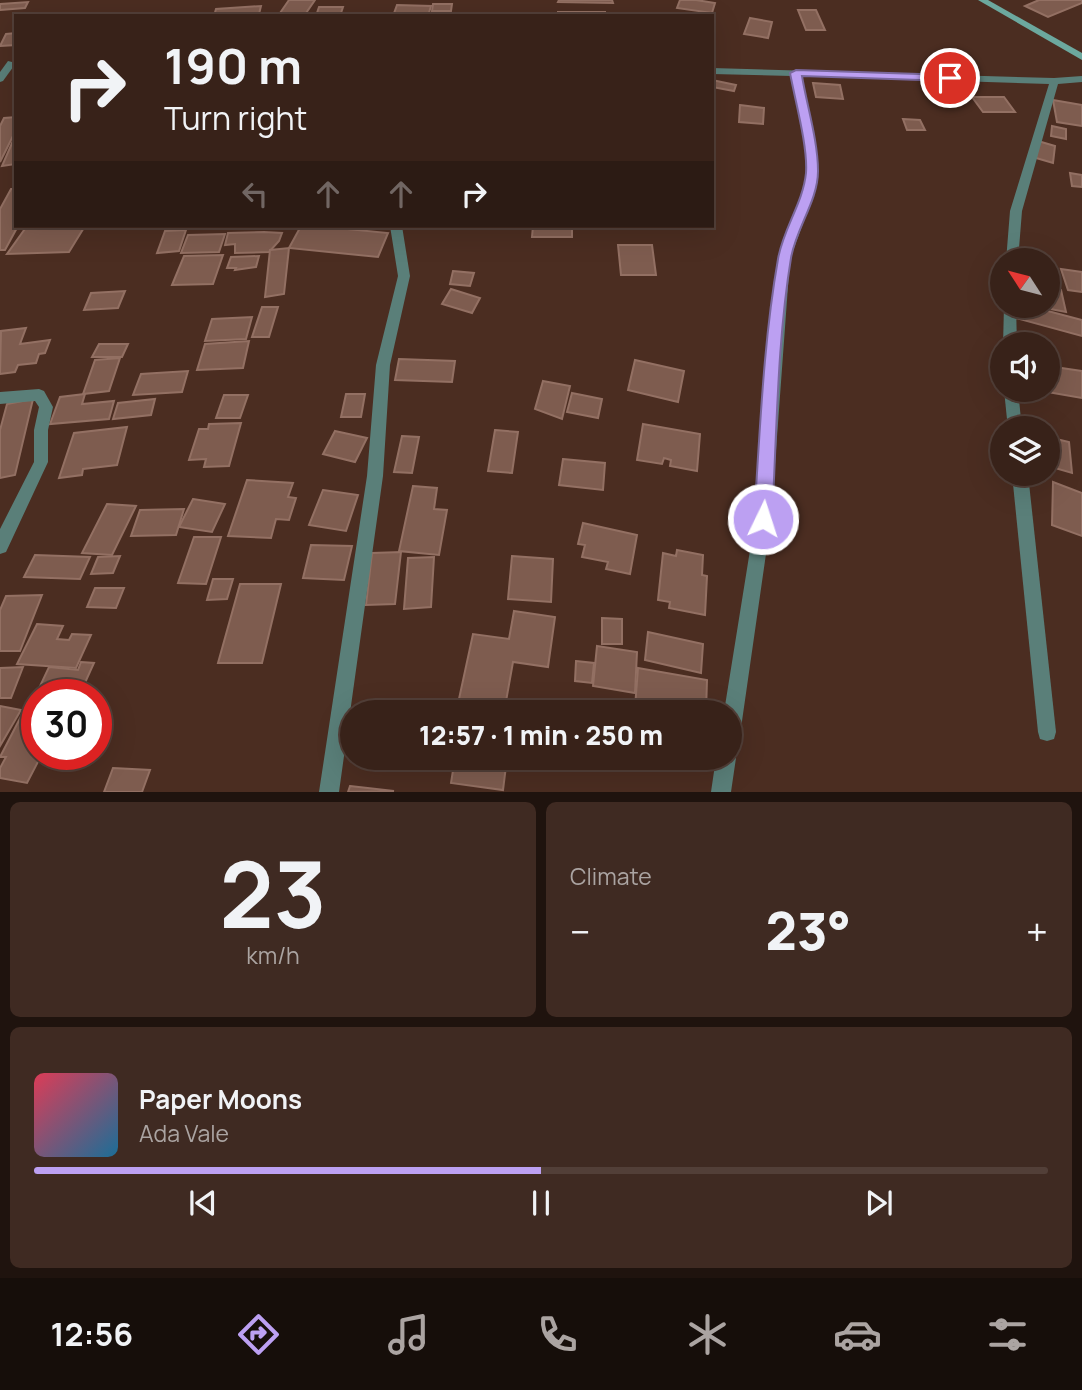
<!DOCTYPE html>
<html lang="en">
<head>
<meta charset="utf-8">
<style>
  :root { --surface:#382219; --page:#3f2a22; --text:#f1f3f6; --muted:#aba4a2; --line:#523f38; --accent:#bca0f2 }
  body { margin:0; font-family:Manrope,sans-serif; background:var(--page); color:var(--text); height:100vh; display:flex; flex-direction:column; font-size:26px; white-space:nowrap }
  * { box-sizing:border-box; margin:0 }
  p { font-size:23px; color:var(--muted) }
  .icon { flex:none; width:38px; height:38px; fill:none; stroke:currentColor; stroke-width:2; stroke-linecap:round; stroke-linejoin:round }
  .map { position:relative; height:792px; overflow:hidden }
  .side { display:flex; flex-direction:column; gap:10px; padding:10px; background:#1f130e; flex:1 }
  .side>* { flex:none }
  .top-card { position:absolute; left:14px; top:14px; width:700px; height:214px; border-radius:0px; box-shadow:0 7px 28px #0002,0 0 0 2px var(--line); background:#382219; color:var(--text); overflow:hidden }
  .needle { width:46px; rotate:306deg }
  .tools { position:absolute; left:990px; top:248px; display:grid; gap:14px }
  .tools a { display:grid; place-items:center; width:70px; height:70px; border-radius:50%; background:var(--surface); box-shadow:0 7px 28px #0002,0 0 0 2px var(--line); font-size:35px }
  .speed { position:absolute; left:21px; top:679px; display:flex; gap:14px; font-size:35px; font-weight:700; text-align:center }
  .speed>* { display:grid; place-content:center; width:91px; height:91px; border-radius:50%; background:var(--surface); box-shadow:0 7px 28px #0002,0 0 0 2px var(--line); line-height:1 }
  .speed .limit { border:10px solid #d22; background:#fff; color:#111 }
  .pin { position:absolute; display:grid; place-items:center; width:60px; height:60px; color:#fff; margin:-30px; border:4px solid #fff; border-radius:50%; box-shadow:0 2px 7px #0007 }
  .me { position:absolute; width:77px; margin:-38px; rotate:4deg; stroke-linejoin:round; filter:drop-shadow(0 0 5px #0008) }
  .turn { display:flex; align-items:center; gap:24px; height:147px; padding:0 35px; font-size:32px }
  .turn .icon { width:91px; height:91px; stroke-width:2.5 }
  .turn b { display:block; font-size:49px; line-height:60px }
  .lanes { display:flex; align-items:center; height:66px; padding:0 35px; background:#0003; justify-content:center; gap:35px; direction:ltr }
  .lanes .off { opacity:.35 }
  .big { font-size:52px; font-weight:800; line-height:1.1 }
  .side .tile { flex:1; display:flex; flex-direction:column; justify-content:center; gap:10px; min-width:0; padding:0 24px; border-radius:10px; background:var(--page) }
  .side .dial { align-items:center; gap:0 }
  .dial b { font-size:91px; line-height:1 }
  .song { display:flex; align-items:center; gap:21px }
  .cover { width:84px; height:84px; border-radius:10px; background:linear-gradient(135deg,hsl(350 70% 55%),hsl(200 70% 35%)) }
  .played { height:7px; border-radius:4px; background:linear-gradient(90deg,var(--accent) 50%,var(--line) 50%) }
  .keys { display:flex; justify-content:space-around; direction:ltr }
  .heat { display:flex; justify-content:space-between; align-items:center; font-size:38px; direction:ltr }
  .side .tiles { flex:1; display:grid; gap:10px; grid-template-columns:1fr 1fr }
  .tile:last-child { grid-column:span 2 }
  .trip { position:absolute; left:340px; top:700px; width:402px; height:70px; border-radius:35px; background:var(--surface); box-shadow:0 7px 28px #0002,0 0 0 2px var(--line); font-weight:800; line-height:70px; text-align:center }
  .dock { display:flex; height:112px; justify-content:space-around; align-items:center; background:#160e0a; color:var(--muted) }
  .dock .icon { width:49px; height:49px }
  .dock .active { color:var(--accent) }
  .dock b { font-size:32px; color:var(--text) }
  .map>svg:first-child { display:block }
  .building { fill:#7e5c4f; stroke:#937063; stroke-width:2 }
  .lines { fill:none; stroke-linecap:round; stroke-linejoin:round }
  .street { fill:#5a7f79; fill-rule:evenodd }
  .secondary { fill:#6ca89e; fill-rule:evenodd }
  .route { fill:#bca0f2; stroke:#7a689d; stroke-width:2 }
</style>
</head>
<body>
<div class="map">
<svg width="1082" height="792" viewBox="0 0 1082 792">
  <rect width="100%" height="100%" fill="#4b2d21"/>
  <g class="building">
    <path d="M 289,0 L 315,0 L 304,16 L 278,16 Z"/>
    <path d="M 559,0 L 612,0 L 613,3 L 558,2 Z"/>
    <path d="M 680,0 L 696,0 L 715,3 L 712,13 L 677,8 Z"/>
    <path d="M 1039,0 L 1082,0 L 1082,3 L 1048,17 L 1025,6 Z"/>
    <path d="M 28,2 L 25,8 L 0,10 L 0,4 Z"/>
    <path d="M 433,4 L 452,4 L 451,11 L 432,11 Z"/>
    <path d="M 397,5 L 431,6 L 428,16 L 393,16 Z"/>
    <path d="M 261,6 L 259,14 L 214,16 L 216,9 Z"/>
    <path d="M 319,7 L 343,7 L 340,16 L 316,16 Z"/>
    <path d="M 798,10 L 816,10 L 825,30 L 806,30 Z"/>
    <rect x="558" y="12" width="47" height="4"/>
    <path d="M 750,18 L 772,22 L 768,38 L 744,34 Z"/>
    <path d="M 16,33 L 16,45 L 0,46 L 6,34 Z"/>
    <path d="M 712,80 L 736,85 L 734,91 L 712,87 Z"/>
    <path d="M 813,83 L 840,85 L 843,99 L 816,97 Z"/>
    <path d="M 972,97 L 1004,97 L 1015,112 L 983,112 Z"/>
    <path d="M 1053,100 L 1082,105 L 1082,126 L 1057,122 Z"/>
    <path d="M 740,105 L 764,108 L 763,124 L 739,122 Z"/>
    <path d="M 16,117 L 16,130 L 0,162 L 0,126 L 4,118 Z"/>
    <path d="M 903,119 L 920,120 L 925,130 L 907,130 Z"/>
    <path d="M 1052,126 L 1066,129 L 1066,139 L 1051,136 Z"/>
    <path d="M 16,134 L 16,164 L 2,166 Z"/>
    <path d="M 1038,141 L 1055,146 L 1053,163 L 1036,158 Z"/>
    <path d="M 1070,173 L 1082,175 L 1082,187 L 1072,186 Z"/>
    <path d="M 11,189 L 16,189 L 18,226 L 5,250 L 0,250 L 0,209 Z"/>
    <path d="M 27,226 L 85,226 L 69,252 L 7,254 Z"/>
    <path d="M 301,226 L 317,226 L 388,233 L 378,257 L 289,248 Z"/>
    <path d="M 533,226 L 572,226 L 572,237 L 532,237 Z"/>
    <path d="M 186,230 L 179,251 L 157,253 L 165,231 Z"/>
    <path d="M 264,232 L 282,233 L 279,241 L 269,252 L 235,253 L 235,244 L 225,245 L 228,233 Z"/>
    <path d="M 225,234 L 219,252 L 181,253 L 188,235 Z"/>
    <path d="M 618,245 L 652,245 L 656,275 L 621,275 Z"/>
    <path d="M 289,248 L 284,294 L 265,297 L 270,250 Z"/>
    <path d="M 223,255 L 213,284 L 172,285 L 184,256 Z"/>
    <path d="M 259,256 L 256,267 L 235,270 L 236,268 L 227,268 L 231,257 Z"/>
    <path d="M 1061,269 L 1082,272 L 1082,292 L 1068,290 Z"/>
    <path d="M 453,271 L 474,273 L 470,286 L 450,284 Z"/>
    <path d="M 1048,288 L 1061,290 L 1066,312 L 1035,306 L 1048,306 Z"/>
    <path d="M 451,289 L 480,298 L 472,313 L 442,304 Z"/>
    <path d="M 125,291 L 118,308 L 84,310 L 91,293 Z"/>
    <path d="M 1012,306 L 1029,306 L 1082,320 L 1082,336 L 1012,317 Z"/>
    <path d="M 262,307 L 278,307 L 269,337 L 252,337 Z"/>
    <path d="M 252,317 L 246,339 L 205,341 L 212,319 Z"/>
    <path d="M 26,328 L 20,344 L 50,340 L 45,353 L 39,354 L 36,363 L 18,365 L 15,372 L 0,374 L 1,331 Z"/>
    <path d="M 249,341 L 243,368 L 197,370 L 205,344 Z"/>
    <path d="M 99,344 L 128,344 L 122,357 L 92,357 Z"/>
    <path d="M 120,358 L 109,391 L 83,394 L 95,360 Z"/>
    <path d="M 399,359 L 455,361 L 452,382 L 395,380 Z"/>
    <path d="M 635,360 L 684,371 L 678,402 L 628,390 Z"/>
    <path d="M 1048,366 L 1082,371 L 1082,398 L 1036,390 L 1048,390 Z"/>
    <path d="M 188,371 L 182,392 L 133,395 L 141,374 Z"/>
    <path d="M 543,381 L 570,386 L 562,419 L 535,409 Z"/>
    <path d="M 572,393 L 602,399 L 598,418 L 567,412 Z"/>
    <path d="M 85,394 L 82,404 L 114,401 L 109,419 L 50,424 L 60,397 Z"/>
    <path d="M 346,394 L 365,394 L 361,417 L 341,417 Z"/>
    <path d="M 224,395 L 248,395 L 240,418 L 216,418 Z"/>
    <path d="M 33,399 L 15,475 L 0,478 L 0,430 L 7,404 Z"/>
    <path d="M 155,399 L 151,415 L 113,419 L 118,403 Z"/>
    <path d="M 241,423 L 229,466 L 204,467 L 206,459 L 189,460 L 199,429 L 208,429 L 209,424 Z"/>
    <path d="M 643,424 L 700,434 L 697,471 L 670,466 L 671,460 L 664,458 L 662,464 L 637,460 Z"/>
    <path d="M 127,427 L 117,465 L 83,469 L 82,475 L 59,478 L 74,433 Z"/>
    <path d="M 495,430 L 518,432 L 512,473 L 488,471 Z"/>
    <path d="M 335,431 L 367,438 L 355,462 L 323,454 Z"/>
    <path d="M 402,436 L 419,437 L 412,473 L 394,472 Z"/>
    <path d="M 1048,437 L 1069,442 L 1072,473 L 1048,466 Z"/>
    <path d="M 563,459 L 605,463 L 603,490 L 559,485 Z"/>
    <path d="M 247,480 L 293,483 L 288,497 L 296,498 L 289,520 L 276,519 L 271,538 L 228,536 Z"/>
    <path d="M 1053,482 L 1082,493 L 1082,536 L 1052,525 Z"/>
    <path d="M 413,486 L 437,488 L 434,509 L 447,510 L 439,555 L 399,551 Z"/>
    <path d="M 323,490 L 358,495 L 346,531 L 309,525 Z"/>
    <path d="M 193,499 L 225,504 L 212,532 L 179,527 Z"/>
    <path d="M 107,504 L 136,506 L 112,555 L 82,553 Z"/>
    <path d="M 184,509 L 176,535 L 131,536 L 140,510 Z"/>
    <path d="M 583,523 L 637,535 L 630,574 L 606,569 L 608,562 L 582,557 L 585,545 L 578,544 Z"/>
    <path d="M 194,537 L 221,537 L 206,584 L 178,583 Z"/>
    <path d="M 311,545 L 352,546 L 344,580 L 303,578 Z"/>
    <path d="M 677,550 L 703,555 L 702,575 L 707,576 L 705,615 L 669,608 L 670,602 L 658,600 L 663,553 L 676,556 Z"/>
    <path d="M 401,552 L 395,604 L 366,605 L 372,553 Z"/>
    <path d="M 35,555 L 90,557 L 80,579 L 24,577 Z"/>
    <path d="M 120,556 L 113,573 L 91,574 L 98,557 Z"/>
    <path d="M 512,556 L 553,559 L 551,602 L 508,599 Z"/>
    <path d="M 434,557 L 431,607 L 404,609 L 408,558 Z"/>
    <path d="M 213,579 L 233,579 L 227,599 L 207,600 Z"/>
    <path d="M 240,584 L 281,584 L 262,663 L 218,663 Z"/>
    <path d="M 95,588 L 124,588 L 116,608 L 87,607 Z"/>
    <path d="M 42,595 L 20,651 L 0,651 L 0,610 L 6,596 Z"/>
    <path d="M 514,611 L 555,617 L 548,667 L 513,662 L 505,707 L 459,699 L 473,634 L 509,639 Z"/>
    <path d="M 602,618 L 622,619 L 622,644 L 602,644 Z"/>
    <path d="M 37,624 L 63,626 L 57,639 L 69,640 L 72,634 L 91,635 L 76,668 L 17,664 Z"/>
    <path d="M 648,632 L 703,644 L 701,673 L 645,660 Z"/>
    <path d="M 597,646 L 637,652 L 635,693 L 593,686 Z"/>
    <path d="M 576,661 L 594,663 L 592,683 L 575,681 Z"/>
    <path d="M 81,662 L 94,663 L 84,685 L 78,685 L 74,695 L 37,695 L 37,702 L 33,701 L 49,667 L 78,670 Z"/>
    <path d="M 23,667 L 11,698 L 0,698 L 0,668 Z"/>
    <path d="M 638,668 L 707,680 L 706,712 L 662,712 L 635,708 Z"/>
    <path d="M 516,700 L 543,704 L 542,712 L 514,712 Z"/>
    <path d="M 574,701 L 609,712 L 571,712 Z"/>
    <path d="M 28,703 L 37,705 L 37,754 L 42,754 L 27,783 L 0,778 L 0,768 L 6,757 L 0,757 Z"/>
    <path d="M 0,706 L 21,710 L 0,746 Z"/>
    <path d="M 464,706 L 512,712 L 463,712 Z"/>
    <path d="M 455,758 L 507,758 L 503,790 L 451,783 Z"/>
    <path d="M 508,758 L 537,758 L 536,766 L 507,761 Z"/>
    <path d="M 113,768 L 150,770 L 142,792 L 104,792 Z"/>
    <path d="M 350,786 L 394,791 L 348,792 Z"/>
  </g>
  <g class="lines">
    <g class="street">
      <path d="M 8,61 L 16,63 L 3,81 L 0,82 L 0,72 Z"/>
      <path d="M 712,68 L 1054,78 L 1082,76 L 1082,82 L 1058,84 L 1022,211 L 1018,261 L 1006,261 L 1010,211 L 1049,84 L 801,76 L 815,146 L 817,175 L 813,196 L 790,259 L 771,519 L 740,735 L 737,742 L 730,745 L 730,712 L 724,712 L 755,519 L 778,259 L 802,196 L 806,175 L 805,146 L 792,76 L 712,74 Z"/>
      <path d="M 390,226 L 402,226 L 410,276 L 390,365 L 383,476 L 339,792 L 319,792 L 367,476 L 376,365 L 398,276 Z"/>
      <path d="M 1004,306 L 1016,306 L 1017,345 L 1003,345 Z"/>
      <path d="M 39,389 L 44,391 L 53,407 L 48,430 L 48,462 L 6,552 L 0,554 L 0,529 L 34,462 L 34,430 L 39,407 L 35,401 L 0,404 L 0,392 Z"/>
      <path d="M 1004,390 L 1018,390 L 1022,429 L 1008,429 Z"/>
      <path d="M 1012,474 L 1028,474 L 1056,732 L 1054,739 L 1047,741 L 1040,739 L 1038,732 Z"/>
      <path d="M 730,750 L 736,758 L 731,792 L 711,792 L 716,758 L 730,758 Z"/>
    </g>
    <path class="secondary" d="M 978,0 L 988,0 L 1082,53 L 1082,60 Z"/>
  </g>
  <path class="route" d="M 796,70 L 950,75 L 956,78 L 950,81 L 802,76 C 807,106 818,141 818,171 C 818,201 796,228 791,258 C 777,343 777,432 772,519 L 769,525 L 763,528 L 756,525 L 754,519 C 760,433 763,344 778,259 C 783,229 803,203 806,173 C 808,147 795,100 790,73 Z"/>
</svg>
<div class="tools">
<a><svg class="needle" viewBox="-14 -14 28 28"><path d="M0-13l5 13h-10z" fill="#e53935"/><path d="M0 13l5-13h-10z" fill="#aba4a2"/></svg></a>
<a><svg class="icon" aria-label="sound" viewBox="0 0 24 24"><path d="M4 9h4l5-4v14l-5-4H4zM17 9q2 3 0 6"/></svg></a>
<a><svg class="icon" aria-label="layers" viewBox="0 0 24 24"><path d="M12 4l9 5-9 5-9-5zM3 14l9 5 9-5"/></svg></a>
</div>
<div class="speed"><div class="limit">30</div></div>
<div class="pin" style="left:950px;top:78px;background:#d93025"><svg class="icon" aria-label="arrive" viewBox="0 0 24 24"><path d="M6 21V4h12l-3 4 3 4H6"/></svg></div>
<svg class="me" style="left:763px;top:519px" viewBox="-20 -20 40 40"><circle r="17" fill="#bca0f2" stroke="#fff" stroke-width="3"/><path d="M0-11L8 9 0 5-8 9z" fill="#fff"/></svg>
<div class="trip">12:57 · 1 min · 250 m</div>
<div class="top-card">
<div class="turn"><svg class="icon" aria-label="right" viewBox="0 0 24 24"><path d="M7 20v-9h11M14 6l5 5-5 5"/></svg><div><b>190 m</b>Turn right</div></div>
<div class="lanes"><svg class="icon off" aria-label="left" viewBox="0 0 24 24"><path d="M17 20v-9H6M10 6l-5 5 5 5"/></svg><svg class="icon off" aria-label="ahead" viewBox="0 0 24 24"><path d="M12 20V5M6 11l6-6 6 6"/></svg><svg class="icon off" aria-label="ahead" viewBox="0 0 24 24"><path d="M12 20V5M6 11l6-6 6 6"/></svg><svg class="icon" aria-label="right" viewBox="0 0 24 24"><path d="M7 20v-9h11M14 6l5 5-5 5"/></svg></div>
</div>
</div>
<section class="side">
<div class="tiles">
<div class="tile dial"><b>23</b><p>km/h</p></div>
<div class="tile"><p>Climate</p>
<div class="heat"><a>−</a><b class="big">23°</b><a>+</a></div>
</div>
<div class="tile">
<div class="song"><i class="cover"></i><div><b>Paper Moons</b><p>Ada Vale</p></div></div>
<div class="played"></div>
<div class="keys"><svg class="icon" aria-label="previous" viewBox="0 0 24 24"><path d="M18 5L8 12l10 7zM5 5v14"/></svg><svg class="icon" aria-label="pause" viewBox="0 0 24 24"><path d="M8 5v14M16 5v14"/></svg><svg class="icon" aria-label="next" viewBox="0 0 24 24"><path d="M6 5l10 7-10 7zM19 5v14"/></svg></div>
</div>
</div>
</section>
<nav class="dock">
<b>12:56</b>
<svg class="icon active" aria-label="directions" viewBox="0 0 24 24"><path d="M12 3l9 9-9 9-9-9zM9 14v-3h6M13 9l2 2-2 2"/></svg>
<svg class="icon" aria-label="music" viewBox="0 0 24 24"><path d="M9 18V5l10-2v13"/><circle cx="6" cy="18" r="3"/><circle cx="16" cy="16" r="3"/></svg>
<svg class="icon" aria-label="phone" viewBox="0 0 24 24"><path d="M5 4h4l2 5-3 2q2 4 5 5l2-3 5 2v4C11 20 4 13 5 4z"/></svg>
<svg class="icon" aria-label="climate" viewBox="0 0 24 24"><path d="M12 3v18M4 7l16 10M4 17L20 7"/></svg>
<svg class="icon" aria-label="car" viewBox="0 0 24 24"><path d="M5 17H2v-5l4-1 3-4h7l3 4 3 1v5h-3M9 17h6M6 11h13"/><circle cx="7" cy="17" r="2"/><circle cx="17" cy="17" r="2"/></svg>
<svg class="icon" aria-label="filters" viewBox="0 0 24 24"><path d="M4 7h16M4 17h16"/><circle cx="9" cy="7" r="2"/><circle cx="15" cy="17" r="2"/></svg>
</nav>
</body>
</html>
